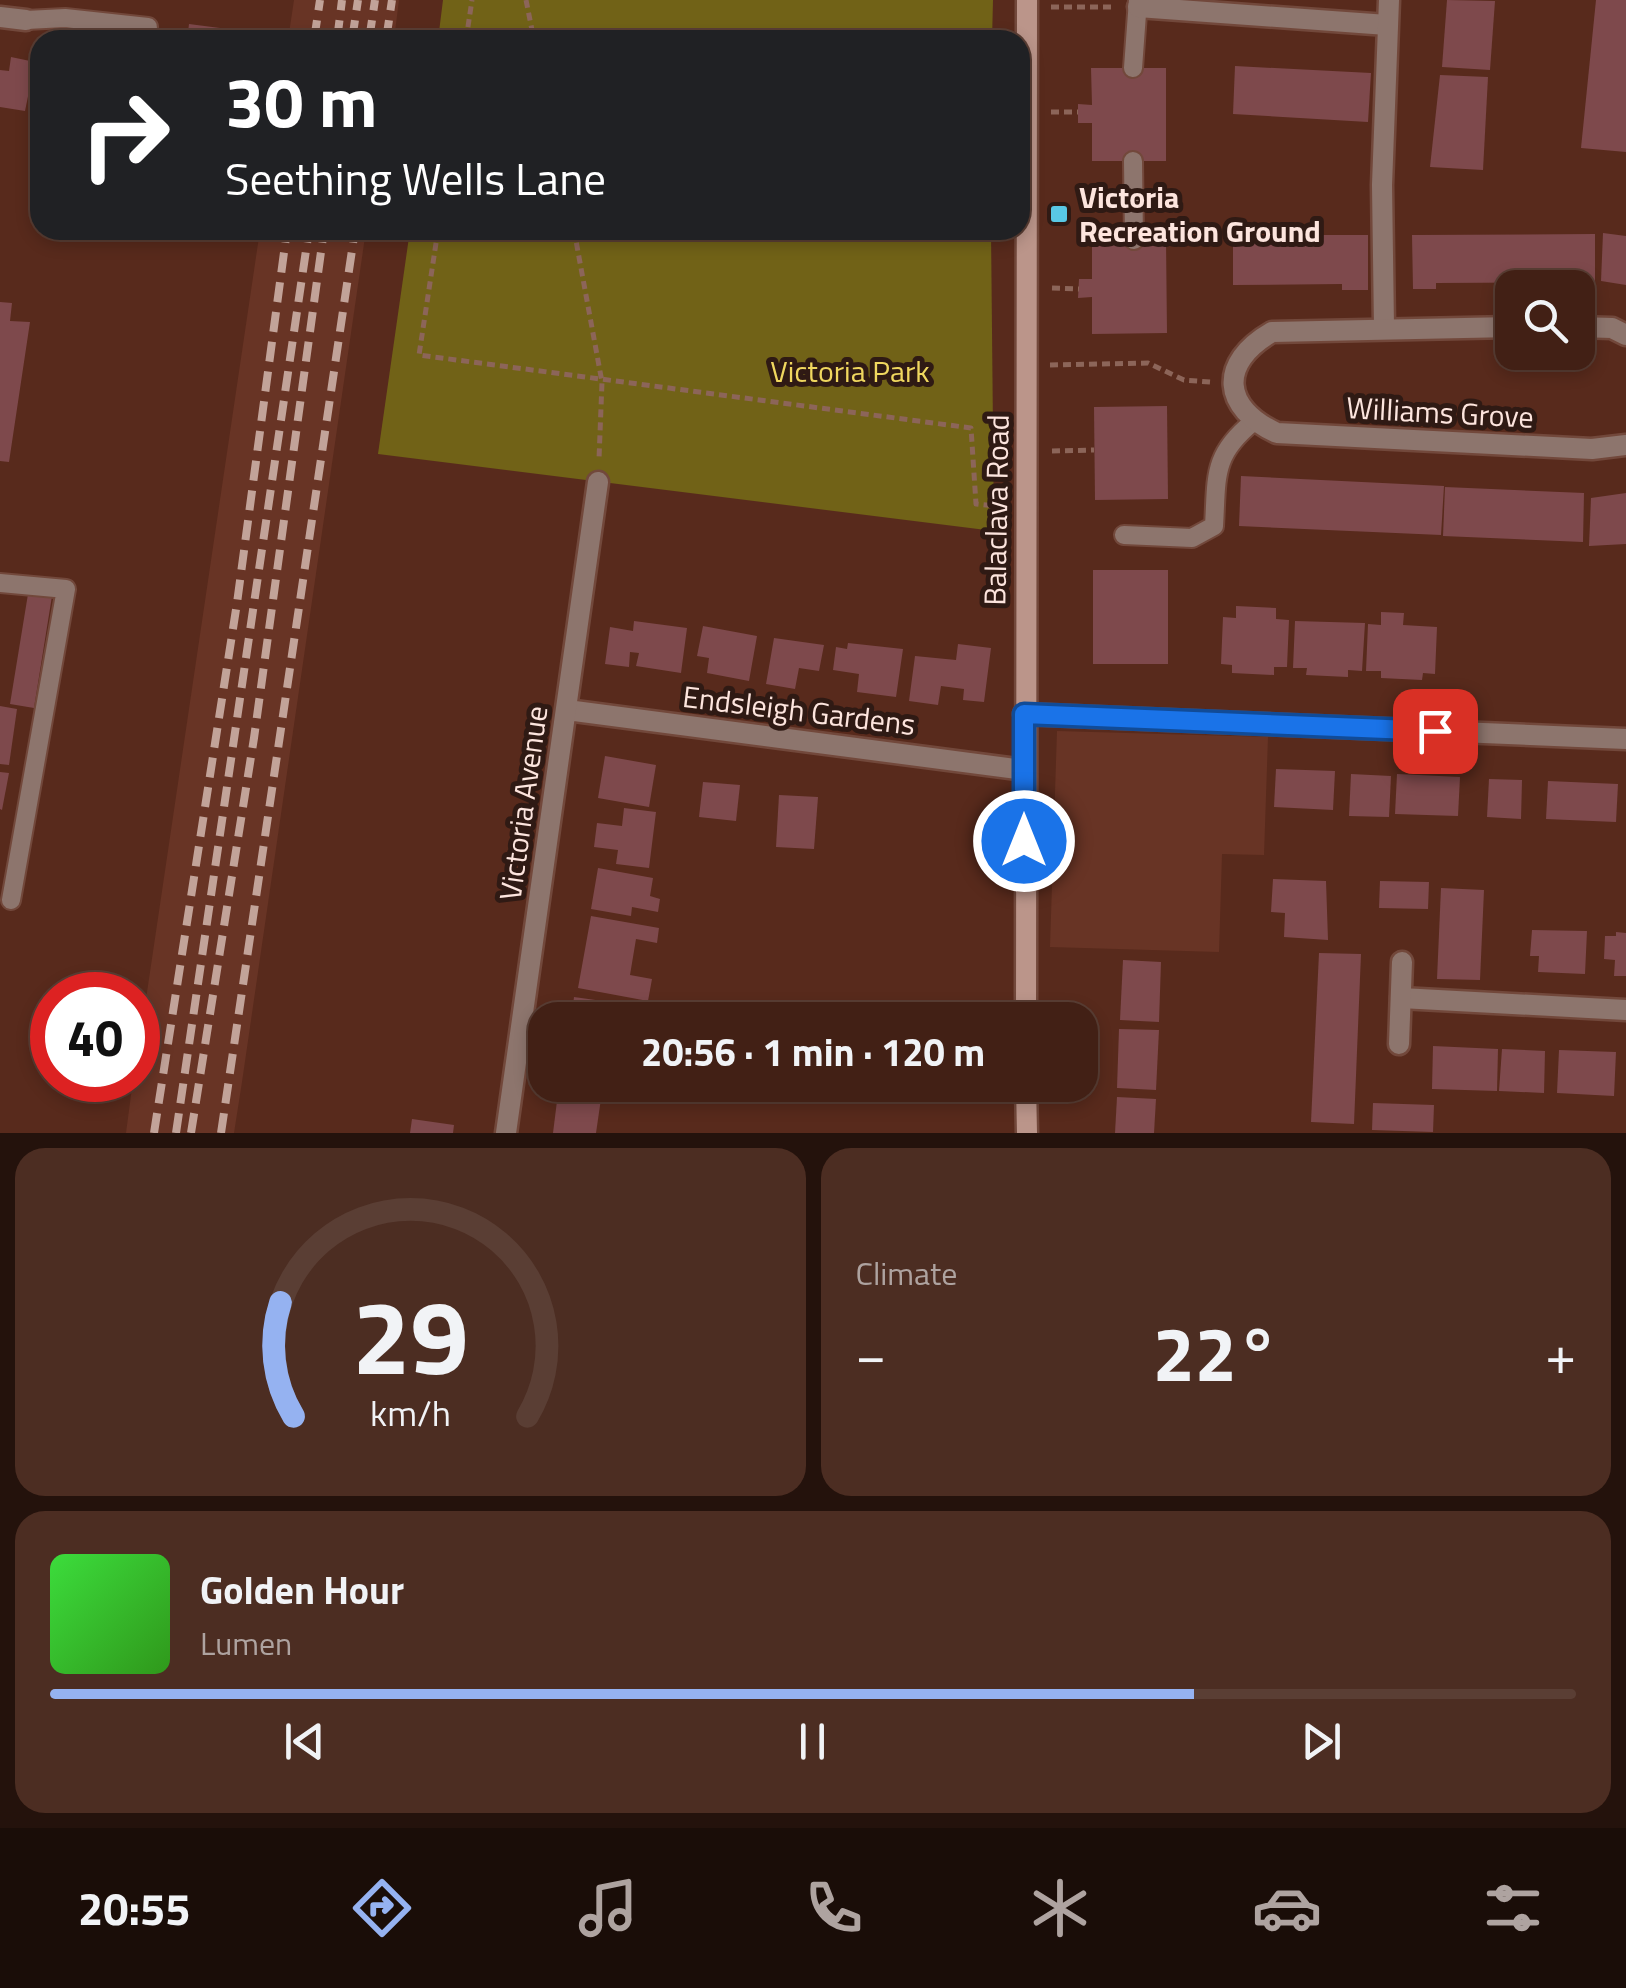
<!DOCTYPE html>
<html lang="en">
<head>
<meta charset="utf-8">
<style>
  :root { --surface:#422015; --page:#4c2d22; --text:#f1f3f6; --muted:#aea3a0; --line:#5a3e34; --accent:#95b2f1 }
  body { margin:0; font-family:"Titillium Web",sans-serif; background:var(--page); color:var(--text); height:100vh; display:flex; flex-direction:column; font-size:38px; white-space:nowrap }
  * { box-sizing:border-box; margin:0 }
  p { font-size:32px; color:var(--muted) }
  .icon { flex:none; width:55px; height:55px; fill:none; stroke:currentColor; stroke-width:2; stroke-linecap:round; stroke-linejoin:round }
  .map { position:relative; height:1133px; overflow:hidden }
  .side { display:flex; flex-direction:column; gap:15px; padding:15px; background:#24120c; flex:1 }
  .side>* { flex:none }
  .top-card { position:absolute; left:30px; top:30px; width:1000px; height:210px; border-radius:30px; box-shadow:0 5px 15px #0003,0 0 0 2px var(--line); background:#202124; color:#fff; overflow:hidden }
  .buttons { position:absolute; left:1495px; top:270px; display:grid; gap:20px }
  .buttons a { display:grid; place-items:center; width:100px; height:100px; border-radius:20px; background:var(--surface); box-shadow:0 5px 15px #0003,0 0 0 2px var(--line); font-size:50px }
  .speed { position:absolute; left:30px; top:972px; display:flex; gap:20px; font-size:50px; font-weight:700; text-align:center }
  .speed>* { display:grid; place-content:center; width:130px; height:130px; border-radius:50%; background:var(--surface); box-shadow:0 5px 15px #0003,0 0 0 2px var(--line); line-height:1 }
  .speed .limit { border:15px solid #d22; background:#fff; color:#111 }
  .pin { position:absolute; display:grid; place-items:center; width:85px; height:85px; color:#fff; margin:-42px; border-radius:20px; box-shadow:0 5px 15px #0006 }
  .me { position:absolute; width:110px; margin:-55px; rotate:0deg; stroke-linejoin:round; filter:drop-shadow(0 0 8px #0008) }
  .turn { display:flex; align-items:center; gap:35px; height:210px; padding:0 30px; font-size:45px }
  .turn .icon { width:130px; height:130px; stroke-width:2.5 }
  .turn b { display:block; font-size:70px; line-height:85px }
  .big { font-size:75px; font-weight:700; line-height:1.1 }
  .side .tile { flex:1; display:flex; flex-direction:column; justify-content:center; gap:15px; min-width:0; padding:0 35px; border-radius:30px; background:var(--page) }
  .side .dial { align-items:center; gap:0 }
  .dial svg { height:260px; overflow:visible; fill:none; stroke:var(--line); stroke-width:7; stroke-linecap:round; text-anchor:middle }
  .dial text { fill:var(--text); stroke:none }
  .song { display:flex; align-items:center; gap:30px }
  .cover { width:120px; height:120px; border-radius:15px; background:linear-gradient(135deg,hsl(120 70% 55%),hsl(110 70% 35%)) }
  .played { height:10px; border-radius:5px; background:linear-gradient(90deg,var(--accent) 75%,var(--line) 75%) }
  .keys { display:flex; justify-content:space-around; direction:ltr }
  .heat { display:flex; justify-content:space-between; align-items:center; font-size:55px; direction:ltr }
  .side .tiles { flex:1; display:grid; gap:15px; grid-template-columns:1fr 1fr }
  .tile:last-child { grid-column:span 2 }
  .trip { position:absolute; left:528px; top:1002px; width:570px; height:100px; border-radius:30px; background:var(--surface); box-shadow:0 5px 15px #0003,0 0 0 2px var(--line); font-weight:700; line-height:100px; text-align:center }
  .dock { display:flex; height:160px; justify-content:space-around; align-items:center; background:#1a0d08; color:var(--muted) }
  .dock .icon { width:70px; height:70px }
  .dock .on { color:var(--accent) }
  .dock b { font-size:45px; color:var(--text) }
  .map>svg:first-child { display:block }
  .built { fill:#683425 }
  .green { fill:#716217 }
  .building { fill:#7e494c }
  .lines { fill:none; stroke-linecap:round; stroke-linejoin:round }
  .lane-casing { stroke:#72483b; stroke-width:22 }
  .street-casing { stroke:#72483b; stroke-width:25 }
  .secondary-casing { stroke:#72483b; stroke-width:25 }
  .path { stroke:#8c6559; stroke-width:5; stroke-dasharray:8 5; stroke-linecap:butt }
  .lane { stroke:#8d756d; stroke-width:18 }
  .street { stroke:#8d756d; stroke-width:20 }
  .secondary { stroke:#bb958a; stroke-width:20 }
  .rail { stroke:#c2a399; stroke-width:8; stroke-dasharray:20 10; stroke-linecap:butt }
  .route-casing { stroke:#114b97; stroke-width:25 }
  .route { stroke:#1a73e8; stroke-width:18 }
  .poi-dot { fill:#59c8e5; stroke:#2f1a14; stroke-width:4 }
  .labels { text-anchor:middle; dominant-baseline:central; stroke-width:10; stroke-linejoin:round; paint-order:stroke }
  .poi-label { font-size:30px; font-weight:bold; fill:#fde5de; stroke:#2f1a14; text-anchor:start }
  .park-label { font-size:30px; fill:#f0d75f; stroke:#2f1a14 }
  .street-label { font-size:30px; fill:#fde5de; stroke:#2f1a14 }
</style>
</head>
<body>
<div class="map">
<svg width="1626" height="1133" viewBox="0 0 1626 1133">
  <rect width="100%" height="100%" fill="#582a1c"/>
  <g class="built">
    <path d="M 294,0 L 399,0 L 394,40 L 288,40 Z"/>
    <path d="M 260,230 L 366,230 L 242,1082 L 234,1133 L 126,1133 L 133,1080 L 138,1080 L 138,1053 Z"/>
    <path d="M 1057,731 L 1268,737 L 1264,855 L 1222,854 L 1219,952 L 1050,947 Z"/>
  </g>
  <g class="green">
    <path d="M 443,0 L 993,0 L 992,40 L 438,40 Z"/>
    <path d="M 410,230 L 991,230 L 994,531 L 378,454 Z"/>
  </g>
  <g class="building">
    <path d="M 1447,0 L 1495,1 L 1490,70 L 1442,67 Z"/>
    <path d="M 1596,0 L 1626,0 L 1626,152 L 1581,148 Z"/>
    <path d="M 189,24 L 220,28 L 218,40 L 187,40 Z"/>
    <path d="M 11,57 L 35,62 L 25,111 L 0,107 L 0,70 L 9,71 Z"/>
    <path d="M 1235,66 L 1371,73 L 1368,122 L 1233,114 Z"/>
    <path d="M 1091,68 L 1166,68 L 1166,161 L 1092,161 L 1092,123 L 1078,123 L 1078,104 L 1092,105 Z"/>
    <path d="M 1440,75 L 1488,77 L 1483,170 L 1430,167 Z"/>
    <path d="M 36,84 L 40,85 L 40,116 L 31,114 Z"/>
    <path d="M 1603,233 L 1626,236 L 1626,285 L 1601,281 Z"/>
    <path d="M 1595,234 L 1595,282 L 1436,283 L 1436,289 L 1413,289 L 1412,235 Z"/>
    <path d="M 1233,235 L 1368,235 L 1368,290 L 1342,290 L 1342,284 L 1233,285 Z"/>
    <path d="M 1166,239 L 1167,333 L 1092,334 L 1092,297 L 1078,298 L 1079,279 L 1092,279 L 1092,240 Z"/>
    <path d="M 0,302 L 12,303 L 10,321 L 30,322 L 9,462 L 0,461 Z"/>
    <path d="M 1167,406 L 1168,499 L 1095,500 L 1094,407 Z"/>
    <path d="M 1241,476 L 1444,486 L 1441,535 L 1239,526 Z"/>
    <path d="M 1445,487 L 1584,493 L 1583,542 L 1443,536 Z"/>
    <path d="M 1626,493 L 1626,544 L 1589,546 L 1591,498 Z"/>
    <rect x="1093" y="570" width="75" height="94"/>
    <path d="M 28,594 L 52,596 L 34,708 L 10,704 Z"/>
    <path d="M 1236,606 L 1276,608 L 1276,619 L 1289,620 L 1287,667 L 1274,667 L 1274,675 L 1232,673 L 1232,665 L 1221,664 L 1223,617 L 1236,618 Z"/>
    <path d="M 1381,612 L 1404,613 L 1403,625 L 1437,627 L 1435,674 L 1423,673 L 1422,680 L 1381,678 L 1381,671 L 1366,671 L 1368,624 L 1381,625 Z"/>
    <path d="M 634,621 L 687,628 L 681,673 L 636,666 L 639,653 L 630,652 L 629,667 L 605,664 L 610,627 L 633,631 Z"/>
    <path d="M 1295,621 L 1365,623 L 1362,671 L 1348,670 L 1348,677 L 1306,675 L 1307,668 L 1293,668 Z"/>
    <path d="M 703,626 L 757,636 L 749,681 L 707,673 L 709,658 L 697,656 Z"/>
    <path d="M 774,638 L 824,645 L 819,671 L 799,668 L 795,689 L 766,684 Z"/>
    <path d="M 848,643 L 903,649 L 896,697 L 857,692 L 859,674 L 833,670 L 836,647 L 847,649 Z"/>
    <path d="M 958,644 L 991,648 L 984,702 L 963,700 L 964,689 L 941,686 L 938,705 L 909,701 L 915,656 L 956,660 Z"/>
    <path d="M 0,706 L 17,709 L 9,765 L 0,764 Z"/>
    <path d="M 605,756 L 656,765 L 649,807 L 598,798 Z"/>
    <path d="M 1276,769 L 1335,771 L 1333,810 L 1274,807 Z"/>
    <path d="M 0,772 L 9,773 L 2,810 L 0,809 Z"/>
    <path d="M 1351,774 L 1391,776 L 1389,817 L 1349,816 Z"/>
    <path d="M 1397,774 L 1460,777 L 1458,816 L 1395,814 Z"/>
    <path d="M 1489,779 L 1522,780 L 1521,819 L 1487,817 Z"/>
    <path d="M 1548,781 L 1618,784 L 1616,822 L 1546,819 Z"/>
    <path d="M 703,782 L 740,785 L 736,821 L 699,817 Z"/>
    <path d="M 779,795 L 818,797 L 814,849 L 776,847 Z"/>
    <path d="M 624,808 L 656,812 L 649,868 L 616,864 L 618,850 L 594,847 L 597,823 L 622,826 Z"/>
    <path d="M 598,868 L 653,878 L 650,896 L 660,899 L 658,912 L 632,907 L 631,916 L 591,909 Z"/>
    <path d="M 1273,879 L 1326,881 L 1328,940 L 1284,937 L 1285,913 L 1271,912 Z"/>
    <path d="M 1380,881 L 1429,882 L 1428,909 L 1379,908 Z"/>
    <path d="M 1441,888 L 1484,890 L 1480,980 L 1437,979 Z"/>
    <path d="M 591,916 L 659,928 L 657,943 L 636,939 L 630,975 L 652,979 L 648,1001 L 578,988 Z"/>
    <path d="M 1532,930 L 1587,931 L 1585,974 L 1538,972 L 1539,956 L 1530,956 Z"/>
    <path d="M 1616,932 L 1626,933 L 1626,976 L 1614,976 L 1615,960 L 1604,959 L 1605,936 L 1616,936 Z"/>
    <path d="M 1319,953 L 1361,954 L 1354,1124 L 1311,1122 Z"/>
    <path d="M 1123,960 L 1161,962 L 1159,1022 L 1120,1020 Z"/>
    <path d="M 574,997 L 617,1003 L 614,1020 L 571,1020 Z"/>
    <path d="M 1119,1029 L 1159,1030 L 1156,1090 L 1117,1088 Z"/>
    <path d="M 1433,1046 L 1498,1049 L 1497,1091 L 1432,1089 Z"/>
    <path d="M 1502,1049 L 1545,1051 L 1544,1093 L 1499,1091 Z"/>
    <path d="M 1559,1050 L 1616,1052 L 1614,1096 L 1557,1093 Z"/>
    <path d="M 559,1085 L 603,1085 L 596,1133 L 553,1133 Z"/>
    <path d="M 1117,1097 L 1156,1099 L 1154,1133 L 1115,1133 Z"/>
    <path d="M 1373,1103 L 1434,1105 L 1433,1132 L 1372,1130 Z"/>
    <path d="M 412,1119 L 454,1125 L 453,1133 L 410,1133 Z"/>
  </g>
  <g class="lines">
    <defs>
      <g id="lane">
        <path d="M 26,20 L 65,18 L 148,27"/>
        <path d="M 1133,68 L 1138,0"/>
        <path d="M 1133,161 L 1134,240"/>
        <path d="M 1124,535 L 1192,538 L 1214,526 C 1217,477 1212,455 1253,422"/>
        <path d="M 0,583 L 66,589 L 11,900"/>
      </g>
      <g id="street">
        <path d="M 1138,7 L 1387,25"/>
        <path d="M 0,17 L 26,20"/>
        <path d="M 1384,327 L 1382,185 L 1389,0"/>
        <path d="M 1512,327 L 1272,332 C 1218,363 1222,408 1277,433 L 1592,449 L 1626,445"/>
        <path d="M 1578,327 L 1612,328 L 1626,335"/>
        <path d="M 567,710 L 1024,770"/>
        <path d="M 1024,714 L 1626,739"/>
        <path d="M 1401,998 L 1626,1010"/>
        <path d="M 1399,1044 L 1402,962"/>
        <path d="M 506,1133 L 598,482"/>
      </g>
      <g id="secondary">
        <path d="M 1026,1020 L 1027,0"/>
        <path d="M 1026,1085 L 1027,1133"/>
      </g>
    </defs>
    <use href="#lane" class="lane-casing"/>
    <use href="#street" class="street-casing"/>
    <use href="#secondary" class="secondary-casing"/>
    <g class="path">
      <path d="M 526,0 L 534,40"/>
      <path d="M 1051,7 L 1115,7"/>
      <path d="M 466,40 L 472,0"/>
      <path d="M 1051,112 L 1078,112"/>
      <path d="M 438,230 L 419,355 L 971,428 L 976,504 L 1005,507"/>
      <path d="M 574,230 L 602,382 L 599,459"/>
      <path d="M 1052,288 L 1079,289"/>
      <path d="M 1050,365 L 1148,363 L 1184,380 L 1210,382"/>
      <path d="M 1052,451 L 1094,450"/>
    </g>
    <use href="#lane" class="lane"/>
    <use href="#street" class="street"/>
    <use href="#secondary" class="secondary"/>
    <g class="rail">
      <path d="M 314,40 L 320,0"/>
      <path d="M 337,40 L 342,0"/>
      <path d="M 352,40 L 358,0"/>
      <path d="M 369,40 L 375,0"/>
      <path d="M 386,40 L 392,0"/>
      <path d="M 154,1133 L 237,603 L 287,230"/>
      <path d="M 176,1133 L 309,230"/>
      <path d="M 191,1133 L 254,738 L 324,230"/>
      <path d="M 221,1133 L 355,230"/>
    </g>
  </g>
  <g class="lines">
    <defs>
      <path id="route" d="M 1024,841 L 1024,714 L 1435,731"/>
    </defs>
    <use href="#route" class="route-casing"/>
    <use href="#route" class="route"/>
  </g>
  <rect class="poi-dot" x="1049" y="204" width="20" height="20" rx="5"/>
  <g class="labels">
    <g class="poi-label">
      <text x="1079" y="197">Victoria<tspan x="1079" dy="34">Recreation Ground</tspan></text>
    </g>
    <g class="park-label">
      <text x="850" y="371">Victoria Park</text>
    </g>
    <g class="street-label">
      <text transform="translate(1440 412) rotate(3)">Williams Grove</text>
      <text transform="translate(996 510) rotate(-89)">Balaclava Road</text>
      <text transform="translate(799 710) rotate(7)">Endsleigh Gardens</text>
      <text transform="translate(523 803) rotate(-82)">Victoria Avenue</text>
    </g>
  </g>
</svg>
<div class="buttons">
<a><svg class="icon" aria-label="search" viewBox="0 0 24 24"><circle cx="10" cy="10" r="6"/><path d="M15 15l6 6"/></svg></a>
</div>
<div class="speed"><div class="limit">40</div></div>
<div class="pin" style="left:1435px;top:731px;background:#d93025"><svg class="icon" aria-label="arrive" viewBox="0 0 24 24"><path d="M6 21V4h12l-3 4 3 4H6"/></svg></div>
<svg class="me" style="left:1024px;top:841px" viewBox="-20 -20 40 40"><circle r="17" fill="#1a73e8" stroke="#fff" stroke-width="3"/><path d="M0-11L8 9 0 5-8 9z" fill="#fff"/></svg>
<div class="trip">20:56 · 1 min · 120 m</div>
<div class="top-card">
<div class="turn"><svg class="icon" aria-label="right" viewBox="0 0 24 24"><path d="M7 20v-9h11M14 6l5 5-5 5"/></svg><div><b>30 m</b>Seething Wells Lane</div></div>
</div>
</div>
<section class="side">
<div class="tiles">
<div class="tile dial"><svg viewBox="0 0 100 80">
<path d="M14 69A42 42 0 1 1 86 69"/>
<path d="M14 69A42 42 0 0 1 10 34" stroke="#95b2f1"/>
<text x="50" y="56" font-size="32" font-weight="700">29</text>
<text x="50" y="72" font-size="11">km/h</text>
</svg></div>
<div class="tile"><p>Climate</p>
<div class="heat"><a>−</a><b class="big">22°</b><a>+</a></div>
</div>
<div class="tile">
<div class="song"><i class="cover"></i><div><b>Golden Hour</b><p>Lumen</p></div></div>
<div class="played"></div>
<div class="keys"><svg class="icon" aria-label="previous" viewBox="0 0 24 24"><path d="M18 5L8 12l10 7zM5 5v14"/></svg><svg class="icon" aria-label="pause" viewBox="0 0 24 24"><path d="M8 5v14M16 5v14"/></svg><svg class="icon" aria-label="next" viewBox="0 0 24 24"><path d="M6 5l10 7-10 7zM19 5v14"/></svg></div>
</div>
</div>
</section>
<nav class="dock">
<b>20:55</b>
<svg class="icon on" aria-label="directions" viewBox="0 0 24 24"><path d="M12 3l9 9-9 9-9-9zM9 14v-3h6M13 9l2 2-2 2"/></svg>
<svg class="icon" aria-label="music" viewBox="0 0 24 24"><path d="M9 18V5l10-2v13"/><circle cx="6" cy="18" r="3"/><circle cx="16" cy="16" r="3"/></svg>
<svg class="icon" aria-label="phone" viewBox="0 0 24 24"><path d="M5 4h4l2 5-3 2q2 4 5 5l2-3 5 2v4C11 20 4 13 5 4z"/></svg>
<svg class="icon" aria-label="climate" viewBox="0 0 24 24"><path d="M12 3v18M4 7l16 10M4 17L20 7"/></svg>
<svg class="icon" aria-label="car" viewBox="0 0 24 24"><path d="M5 17H2v-5l4-1 3-4h7l3 4 3 1v5h-3M9 17h6M6 11h13"/><circle cx="7" cy="17" r="2"/><circle cx="17" cy="17" r="2"/></svg>
<svg class="icon" aria-label="filters" viewBox="0 0 24 24"><path d="M4 7h16M4 17h16"/><circle cx="9" cy="7" r="2"/><circle cx="15" cy="17" r="2"/></svg>
</nav>
</body>
</html>
